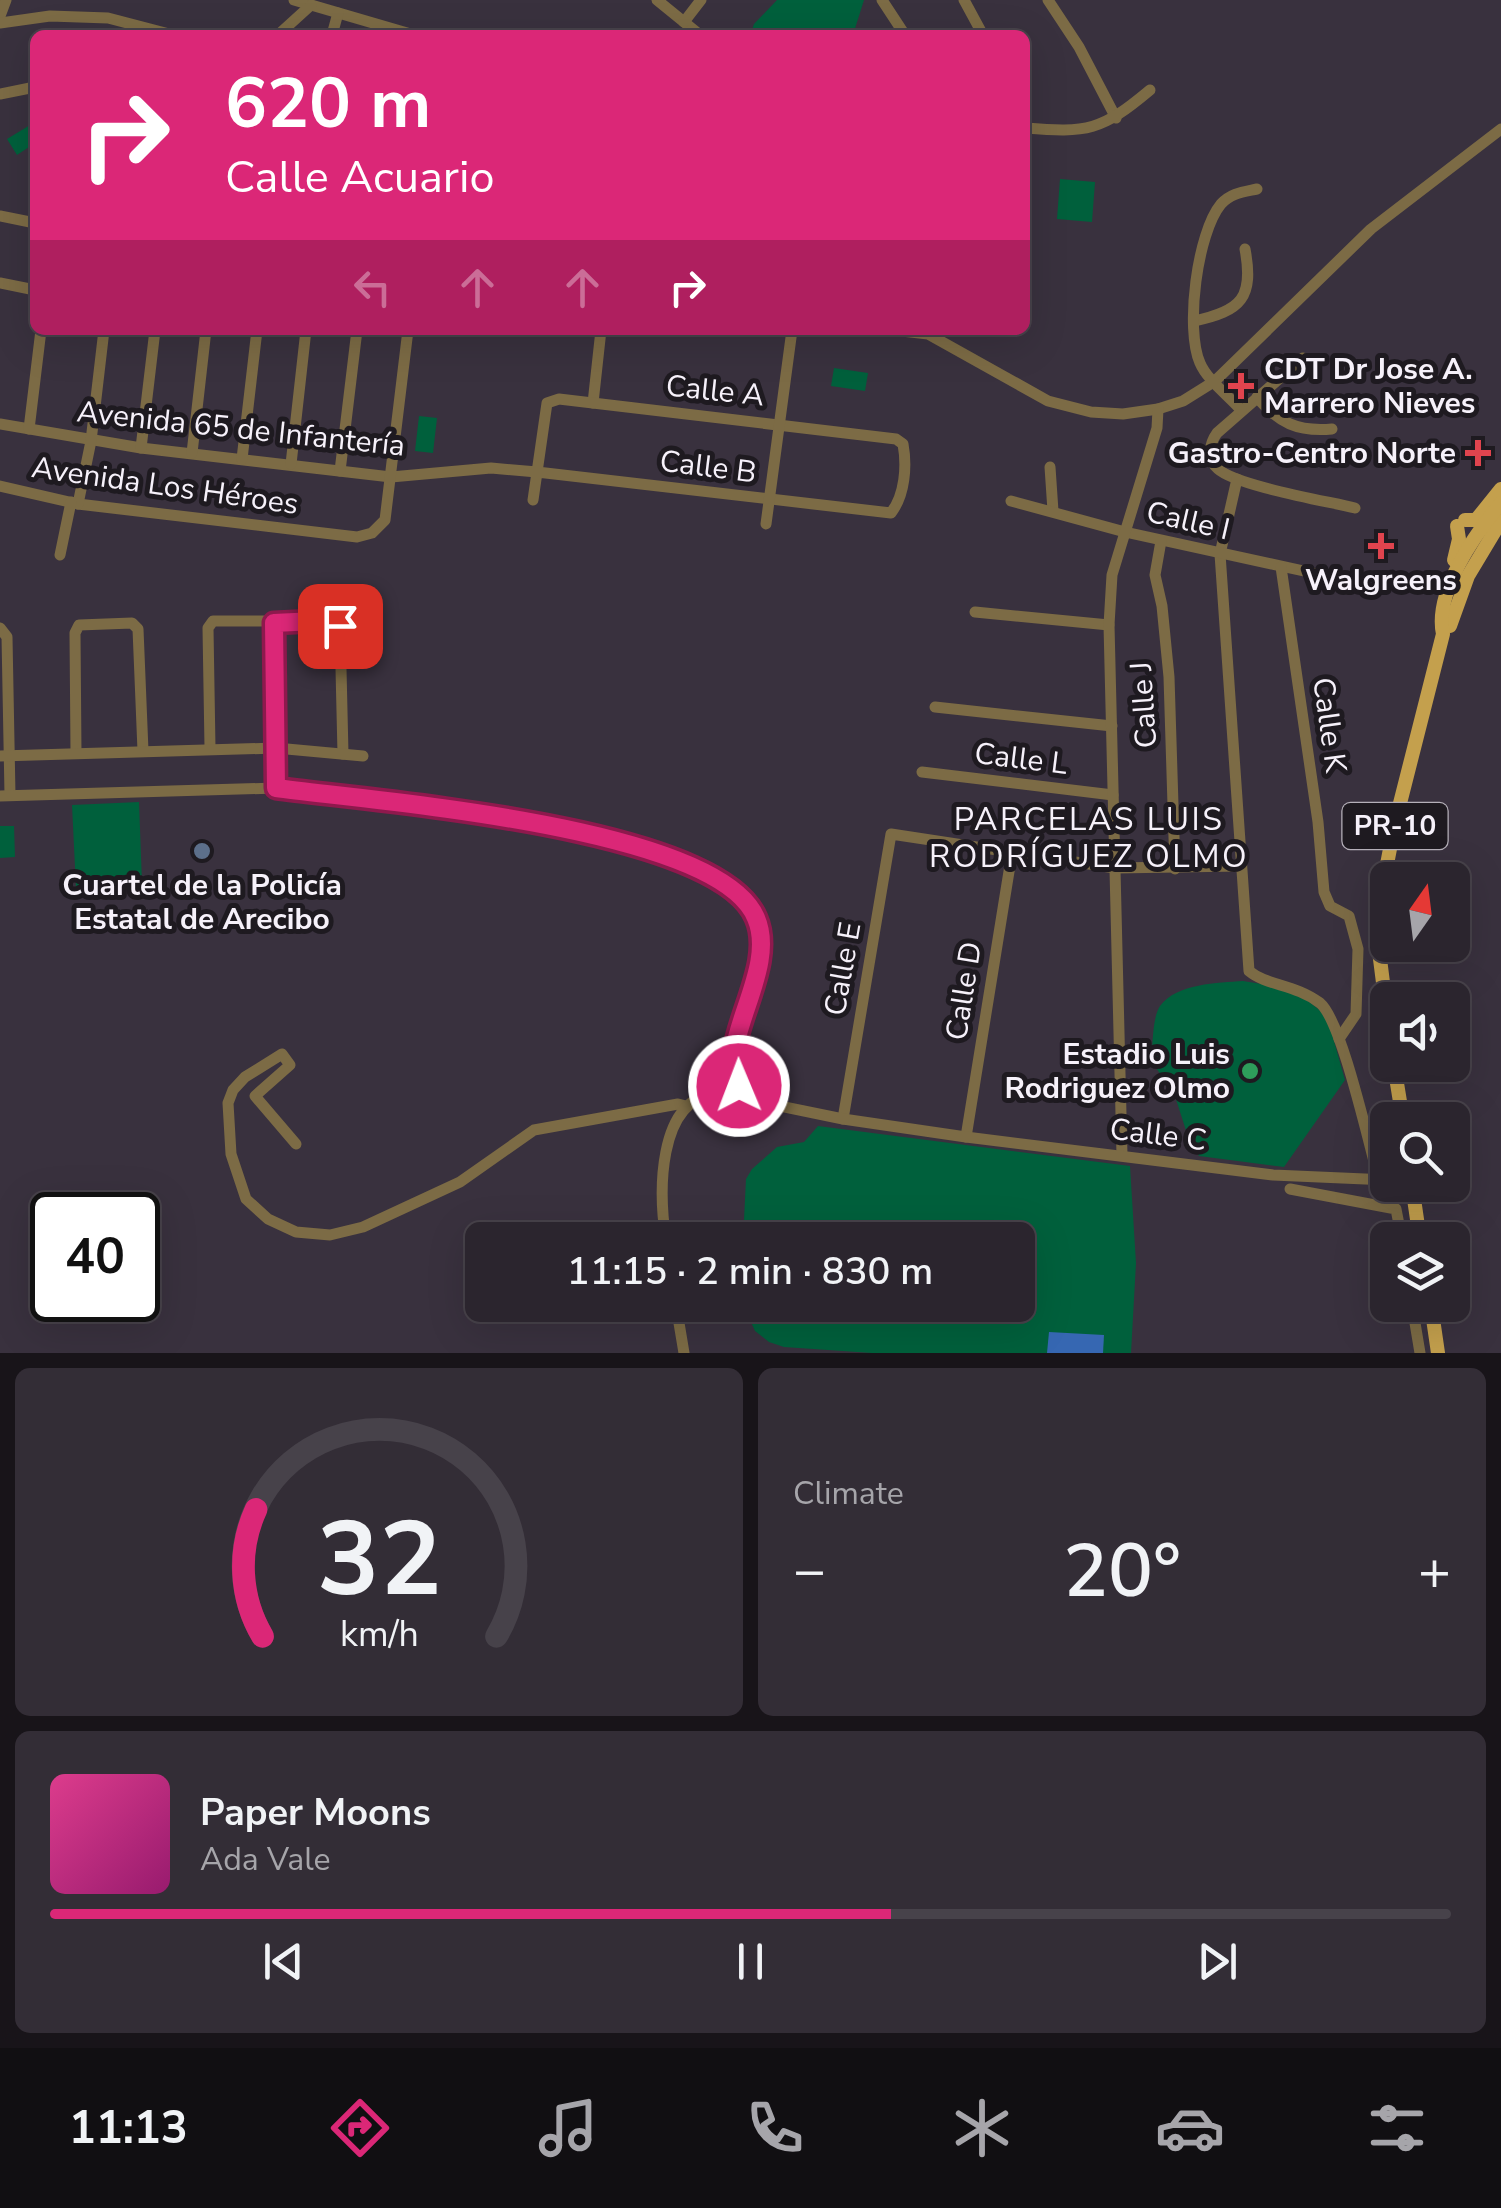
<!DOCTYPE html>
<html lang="en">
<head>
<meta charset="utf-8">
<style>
  :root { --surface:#2b252e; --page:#332d36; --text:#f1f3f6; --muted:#a6a5aa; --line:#47424a; --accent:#db2777 }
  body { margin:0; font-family:"Nunito Sans",sans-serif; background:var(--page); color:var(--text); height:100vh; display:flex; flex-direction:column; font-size:38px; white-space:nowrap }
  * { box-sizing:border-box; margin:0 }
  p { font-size:32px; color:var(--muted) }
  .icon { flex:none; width:55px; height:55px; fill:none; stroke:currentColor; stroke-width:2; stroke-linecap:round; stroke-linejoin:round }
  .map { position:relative; height:1353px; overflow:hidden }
  .drawer { display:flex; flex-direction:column; gap:15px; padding:15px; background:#181419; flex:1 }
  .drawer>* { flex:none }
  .top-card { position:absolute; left:30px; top:30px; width:1000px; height:305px; border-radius:15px; box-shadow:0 10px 40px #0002,0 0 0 2px var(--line); background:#db2777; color:#fff; overflow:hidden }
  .needle { width:65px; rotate:14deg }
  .buttons { position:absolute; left:1370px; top:862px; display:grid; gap:20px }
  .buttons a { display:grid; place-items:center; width:100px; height:100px; border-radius:15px; background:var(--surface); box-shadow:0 10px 40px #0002,0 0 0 2px var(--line); font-size:50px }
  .speed { position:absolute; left:30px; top:1192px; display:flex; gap:20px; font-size:50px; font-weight:700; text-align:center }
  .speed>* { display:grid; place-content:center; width:130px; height:130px; border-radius:50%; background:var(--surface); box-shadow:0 10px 40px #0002,0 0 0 2px var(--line); line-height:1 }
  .speed .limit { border:5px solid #111; border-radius:15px; background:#fff; color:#111 }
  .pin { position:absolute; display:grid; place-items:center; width:85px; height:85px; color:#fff; margin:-42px; border-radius:20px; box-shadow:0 5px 15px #0006 }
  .me { position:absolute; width:110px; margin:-55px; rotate:359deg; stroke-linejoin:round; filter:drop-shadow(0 0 8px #0008) }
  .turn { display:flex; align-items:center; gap:35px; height:210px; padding:0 30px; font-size:45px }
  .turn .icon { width:130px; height:130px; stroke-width:2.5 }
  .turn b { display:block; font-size:70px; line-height:85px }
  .lanes { display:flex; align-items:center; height:95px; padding:0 30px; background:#0003; justify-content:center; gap:50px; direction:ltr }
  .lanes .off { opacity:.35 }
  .big { font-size:75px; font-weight:600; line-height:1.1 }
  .drawer .widget { flex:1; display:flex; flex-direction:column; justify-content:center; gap:15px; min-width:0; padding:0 35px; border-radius:15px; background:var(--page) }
  .drawer .dial { align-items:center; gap:0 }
  .dial svg { height:260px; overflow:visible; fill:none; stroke:var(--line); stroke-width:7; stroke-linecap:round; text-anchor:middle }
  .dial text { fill:var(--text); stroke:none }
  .song { display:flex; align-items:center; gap:30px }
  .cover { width:120px; height:120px; border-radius:15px; background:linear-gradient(135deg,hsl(330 70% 55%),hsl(320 70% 35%)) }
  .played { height:10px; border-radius:5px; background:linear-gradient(90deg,var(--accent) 60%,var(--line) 60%) }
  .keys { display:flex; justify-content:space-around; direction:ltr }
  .heat { display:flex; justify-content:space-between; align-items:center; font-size:55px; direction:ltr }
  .drawer .tiles { flex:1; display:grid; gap:15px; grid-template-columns:1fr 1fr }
  .widget:last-child { grid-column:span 2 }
  .trip { position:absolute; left:465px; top:1222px; width:570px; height:100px; border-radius:15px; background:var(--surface); box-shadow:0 10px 40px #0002,0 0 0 2px var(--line); font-weight:600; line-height:100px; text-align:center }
  .menu { display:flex; height:160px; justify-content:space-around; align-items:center; background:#110f12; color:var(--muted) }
  .menu .icon { width:70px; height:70px }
  .menu .current { color:var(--accent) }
  .menu b { font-size:45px; color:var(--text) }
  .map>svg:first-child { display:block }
  .green { fill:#00603c }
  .water { fill:#3667b2 }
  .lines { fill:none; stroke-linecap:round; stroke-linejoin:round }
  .minor { stroke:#7c6b45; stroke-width:11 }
  .major { stroke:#c4a04d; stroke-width:14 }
  .route-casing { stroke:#8e194d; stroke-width:25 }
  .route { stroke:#db2777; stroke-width:18 }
  .health-dot { fill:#e0444e; stroke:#1e1a20; stroke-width:4 }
  .service-dot { fill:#5c6f8a; stroke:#1e1a20; stroke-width:4 }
  .leisure-dot { fill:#2e9e5b; stroke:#1e1a20; stroke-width:4 }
  .labels { text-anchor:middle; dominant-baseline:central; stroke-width:10; stroke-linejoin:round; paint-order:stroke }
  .shield { fill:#1e1a20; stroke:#b5b0b9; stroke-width:2.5 }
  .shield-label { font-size:28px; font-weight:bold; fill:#f6f1fa }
  .poi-label { font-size:30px; font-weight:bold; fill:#f6f1fa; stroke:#1e1a20; text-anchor:end }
  .street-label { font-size:30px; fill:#f6f1fa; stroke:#1e1a20 }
  .neighbourhood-label { font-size:32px; letter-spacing:2.5px; fill:#f6f1fa; stroke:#1e1a20 }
</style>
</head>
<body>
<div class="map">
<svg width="1501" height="1353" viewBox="0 0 1501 1353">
  <rect width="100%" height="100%" fill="#39313e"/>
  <g class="green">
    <path d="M 777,0 L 864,0 L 853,35 L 750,35 L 754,24 Z"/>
    <path d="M 35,122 L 35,143 L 17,155 L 7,139 Z"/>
    <path d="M 1060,179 L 1095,182 L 1092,222 L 1057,219 Z"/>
    <path d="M 834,368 L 868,373 L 865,391 L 831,386 Z"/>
    <path d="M 419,416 L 437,418 L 433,453 L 415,451 Z"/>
    <path d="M 139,802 L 142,883 L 76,888 L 72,805 Z"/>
    <path d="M 0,826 L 14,826 L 15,857 L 0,858 Z"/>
    <path d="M 1243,981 L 1293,989 L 1327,1016 L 1345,1080 L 1284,1167 L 1199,1156 L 1189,1140 L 1174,1093 L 1151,1061 C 1153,1046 1152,1018 1160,1006 C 1177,983 1218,983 1243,981 Z"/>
    <path d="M 818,1126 L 1130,1166 L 1136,1263 L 1131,1353 L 872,1353 L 784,1347 L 769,1342 L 755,1331 L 743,1305 L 1018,1305 L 1018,1240 L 743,1240 L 746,1179 L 752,1169 L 777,1147 L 804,1142 Z"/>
  </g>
  <path class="water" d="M 1049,1332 L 1104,1335 L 1103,1353 L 1047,1353 Z"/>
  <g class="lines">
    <g class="minor">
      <path d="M 294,0 L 414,35"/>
      <path d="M 657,0 L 700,35"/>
      <path d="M 882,0 L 905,35"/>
      <path d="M 964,0 L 983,35"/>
      <path d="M 1048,0 L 1079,47 L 1116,118"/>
      <path d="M 0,16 L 6,0"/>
      <path d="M 684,22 L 701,0"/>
      <path d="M 0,23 L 50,16 L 108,18 L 173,35"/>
      <path d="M 278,35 L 311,5"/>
      <path d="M 332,35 L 338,13"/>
      <path d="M 0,94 L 35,87"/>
      <path d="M 1025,128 C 1088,133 1101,131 1150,90"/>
      <path d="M 0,216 L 35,223"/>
      <path d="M 0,283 L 35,290"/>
      <path d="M 1194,321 C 1242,311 1254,297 1245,249"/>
      <path d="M 893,330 L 928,334 L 1048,401 L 1091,412 L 1123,414 L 1158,409 L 1183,401 L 1215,381 L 1371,229 L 1501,129"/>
      <path d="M 1303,358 L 1217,433 C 1209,444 1207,459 1218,469 C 1237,486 1326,501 1355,508"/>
      <path d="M 1257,397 C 1278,423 1298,432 1332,429"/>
      <path d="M 593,403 L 601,330"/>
      <path d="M 1241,410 C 1229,396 1207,380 1200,363 C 1185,329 1197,233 1221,204 C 1231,193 1243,192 1257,189"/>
      <path d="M 0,424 L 141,448 L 391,477 L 491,468 L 537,472 L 891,513 C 905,495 907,466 903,444 L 896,439 L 559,399 L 547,403 L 533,500"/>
      <path d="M 29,429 L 41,330"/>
      <path d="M 141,448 L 155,330"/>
      <path d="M 192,453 L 206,330"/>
      <path d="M 242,459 L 257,330"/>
      <path d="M 291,464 L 306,330"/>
      <path d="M 1050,467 L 1053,511"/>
      <path d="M 340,471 L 357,330"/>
      <path d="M 1237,479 L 1220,554 L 1249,971 C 1267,986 1295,984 1320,1003 C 1342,1021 1369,1146 1379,1180"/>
      <path d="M 0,486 L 78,504 L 357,537 L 372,533 L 385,520 L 408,330"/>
      <path d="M 1011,501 L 1125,532 L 1313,573"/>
      <path d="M 78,504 L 91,441 L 104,330"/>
      <path d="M 766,524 L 792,330"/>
      <path d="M 1161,541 L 1155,575 L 1162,606 L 1169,677 L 1175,869"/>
      <path d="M 60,555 L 71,502"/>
      <path d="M 1281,567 L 1318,822 L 1324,892 L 1330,906 L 1349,916 L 1358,949 L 1356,1014 L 1339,1039"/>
      <path d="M 975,612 L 1109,625"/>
      <path d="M 274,623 L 276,788"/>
      <path d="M 0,628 L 7,637 L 10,795"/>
      <path d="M 935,707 L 1112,726"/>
      <path d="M 210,748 L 208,628 L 213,621 L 336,621 L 340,626 L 343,754"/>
      <path d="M 76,753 L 75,633 L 79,625 L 132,623 L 138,629 L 143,751"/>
      <path d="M 0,756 L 276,748 L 363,756"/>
      <path d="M 922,772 L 1113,795"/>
      <path d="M 0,796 L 276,788 L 555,825 L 616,838 L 663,855 L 726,885 L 747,902 L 757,918 L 761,938 L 760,961 L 731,1064 L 732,1075 L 746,1099"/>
      <path d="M 843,1119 L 891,834 L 1115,868 L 1240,866"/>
      <path d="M 966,1137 L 1012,853"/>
      <path d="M 296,1144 L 255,1096 L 290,1065 L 282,1054 L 245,1077 L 233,1090 L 228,1103 L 231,1154 L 246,1199 L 268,1219 L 296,1232 L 330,1235 L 363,1227 L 460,1182 L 534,1130 L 678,1104 L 686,1106"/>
      <path d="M 1122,1155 L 1109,625 L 1112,575 L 1157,428 L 1158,409"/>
      <path d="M 1290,1189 L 1396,1209 L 1402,1240"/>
      <path d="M 666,1240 C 659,1195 656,1100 716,1093 L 843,1119 L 966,1137 L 1273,1175 L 1388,1180"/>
      <path d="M 676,1305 L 684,1353"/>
      <path d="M 1412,1305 L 1420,1353"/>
    </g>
    <g class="major">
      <path d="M 1465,520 L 1476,520 L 1501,489"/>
      <path d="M 1454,560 L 1459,539 L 1457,526"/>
      <path d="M 1450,626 L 1468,576 L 1501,521"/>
      <path d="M 1388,1022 L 1379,951 L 1382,890 L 1395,823 L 1443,634 C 1434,592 1475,534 1501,503"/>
      <path d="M 1394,1065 L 1403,1120"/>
      <path d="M 1412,1185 L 1420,1240"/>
      <path d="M 1431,1305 L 1438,1353"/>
    </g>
  </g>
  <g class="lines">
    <defs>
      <path id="route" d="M 340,626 L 336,620 L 274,623 L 276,788 C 371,801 718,826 756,918 C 779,971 714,1044 739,1086"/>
    </defs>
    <use href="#route" class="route-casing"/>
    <use href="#route" class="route"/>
  </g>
  <g class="health-dot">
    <path d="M1236 371h10v10h10v10h-10v10h-10v-10h-10v-10h10z"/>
    <path d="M1473 438h10v10h10v10h-10v10h-10v-10h-10v-10h10z"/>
    <path d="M1376 531h10v10h10v10h-10v10h-10v-10h-10v-10h10z"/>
  </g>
  <circle class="service-dot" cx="202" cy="851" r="10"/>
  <circle class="leisure-dot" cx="1250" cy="1071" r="10"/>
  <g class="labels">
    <rect class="shield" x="1342.5" y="803" width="105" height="46" rx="8"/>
    <g class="shield-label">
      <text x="1395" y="826">PR-10</text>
    </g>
    <g class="poi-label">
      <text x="1264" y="369" text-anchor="start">CDT Dr Jose A.<tspan x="1264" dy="34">Marrero Nieves</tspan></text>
      <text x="1456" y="453">Gastro-Centro Norte</text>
      <text x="1381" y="580" text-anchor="middle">Walgreens</text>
      <text x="202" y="885" text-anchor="middle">Cuartel de la Policía<tspan x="202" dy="34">Estatal de Arecibo</tspan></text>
      <text x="1230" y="1054">Estadio Luis<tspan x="1230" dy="34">Rodriguez Olmo</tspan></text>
    </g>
    <g class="street-label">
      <text transform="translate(715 391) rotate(6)">Calle A</text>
      <text transform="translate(241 429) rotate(6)">Avenida 65 de Infantería</text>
      <text transform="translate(708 467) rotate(7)">Calle B</text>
      <text transform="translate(165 486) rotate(8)">Avenida Los Héroes</text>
      <text transform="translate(1188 521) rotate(13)">Calle I</text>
      <text transform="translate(1144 705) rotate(-94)">Calle J</text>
      <text transform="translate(1329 725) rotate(82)">Calle K</text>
      <text transform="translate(1021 759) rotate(7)">Calle L</text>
      <text transform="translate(843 969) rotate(-80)">Calle E</text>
      <text transform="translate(964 991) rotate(-81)">Calle D</text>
      <text transform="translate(1158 1135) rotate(7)">Calle C</text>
    </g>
    <g class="neighbourhood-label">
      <text x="1089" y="819">PARCELAS LUIS<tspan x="1089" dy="37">RODRÍGUEZ OLMO</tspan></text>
    </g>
  </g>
</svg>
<div class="buttons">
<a><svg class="needle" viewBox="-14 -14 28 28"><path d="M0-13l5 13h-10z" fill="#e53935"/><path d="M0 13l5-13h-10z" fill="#a6a5aa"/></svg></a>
<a><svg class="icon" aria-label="sound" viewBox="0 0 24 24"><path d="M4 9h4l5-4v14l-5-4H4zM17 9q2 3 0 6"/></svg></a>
<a><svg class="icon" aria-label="search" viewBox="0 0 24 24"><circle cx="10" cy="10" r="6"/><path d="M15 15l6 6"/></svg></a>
<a><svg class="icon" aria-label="layers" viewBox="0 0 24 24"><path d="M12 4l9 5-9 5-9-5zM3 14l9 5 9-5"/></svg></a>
</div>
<div class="speed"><div class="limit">40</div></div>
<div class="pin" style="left:340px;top:626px;background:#d93025"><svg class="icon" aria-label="arrive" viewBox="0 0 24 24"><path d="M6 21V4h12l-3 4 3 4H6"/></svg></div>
<svg class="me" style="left:739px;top:1086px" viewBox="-20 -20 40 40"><circle r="17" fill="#db2777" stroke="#fff" stroke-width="3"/><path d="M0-11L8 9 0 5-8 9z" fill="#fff"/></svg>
<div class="trip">11:15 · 2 min · 830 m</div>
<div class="top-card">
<div class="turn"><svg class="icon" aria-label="right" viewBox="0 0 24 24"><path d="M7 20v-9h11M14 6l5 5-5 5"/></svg><div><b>620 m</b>Calle Acuario</div></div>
<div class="lanes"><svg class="icon off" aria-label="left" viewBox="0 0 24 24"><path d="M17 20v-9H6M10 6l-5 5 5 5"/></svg><svg class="icon off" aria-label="ahead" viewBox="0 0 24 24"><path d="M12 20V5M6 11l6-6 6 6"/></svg><svg class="icon off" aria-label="ahead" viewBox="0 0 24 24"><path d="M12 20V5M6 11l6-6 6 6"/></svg><svg class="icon" aria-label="right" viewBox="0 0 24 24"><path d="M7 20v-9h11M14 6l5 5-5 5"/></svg></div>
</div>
</div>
<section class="drawer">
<div class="tiles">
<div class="widget dial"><svg viewBox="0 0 100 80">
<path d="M14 69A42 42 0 1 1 86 69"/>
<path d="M14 69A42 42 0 0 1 12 30" stroke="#db2777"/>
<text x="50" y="56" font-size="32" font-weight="700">32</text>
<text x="50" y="72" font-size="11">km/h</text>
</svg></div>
<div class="widget"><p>Climate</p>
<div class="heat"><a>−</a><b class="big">20°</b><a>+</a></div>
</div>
<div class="widget">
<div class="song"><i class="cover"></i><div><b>Paper Moons</b><p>Ada Vale</p></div></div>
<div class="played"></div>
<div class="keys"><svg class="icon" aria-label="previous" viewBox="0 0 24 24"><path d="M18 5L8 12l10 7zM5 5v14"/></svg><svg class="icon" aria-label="pause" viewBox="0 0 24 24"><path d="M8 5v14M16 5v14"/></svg><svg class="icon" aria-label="next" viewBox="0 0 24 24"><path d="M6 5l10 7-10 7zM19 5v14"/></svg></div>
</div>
</div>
</section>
<nav class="menu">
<b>11:13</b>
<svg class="icon current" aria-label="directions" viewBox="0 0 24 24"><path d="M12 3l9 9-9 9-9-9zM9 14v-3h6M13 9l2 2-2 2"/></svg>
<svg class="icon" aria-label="music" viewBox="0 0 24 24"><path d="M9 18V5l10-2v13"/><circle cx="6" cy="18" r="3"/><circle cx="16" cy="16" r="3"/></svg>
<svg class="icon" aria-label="phone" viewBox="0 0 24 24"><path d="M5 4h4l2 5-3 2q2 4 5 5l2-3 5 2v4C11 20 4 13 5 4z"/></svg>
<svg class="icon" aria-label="climate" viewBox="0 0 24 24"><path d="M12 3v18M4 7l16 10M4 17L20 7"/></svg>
<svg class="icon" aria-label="car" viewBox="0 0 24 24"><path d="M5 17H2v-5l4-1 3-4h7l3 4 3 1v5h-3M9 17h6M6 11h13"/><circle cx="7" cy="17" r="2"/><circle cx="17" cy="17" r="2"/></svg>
<svg class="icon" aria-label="filters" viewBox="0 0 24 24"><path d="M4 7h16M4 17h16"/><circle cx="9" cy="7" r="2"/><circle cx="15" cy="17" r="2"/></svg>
</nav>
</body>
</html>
